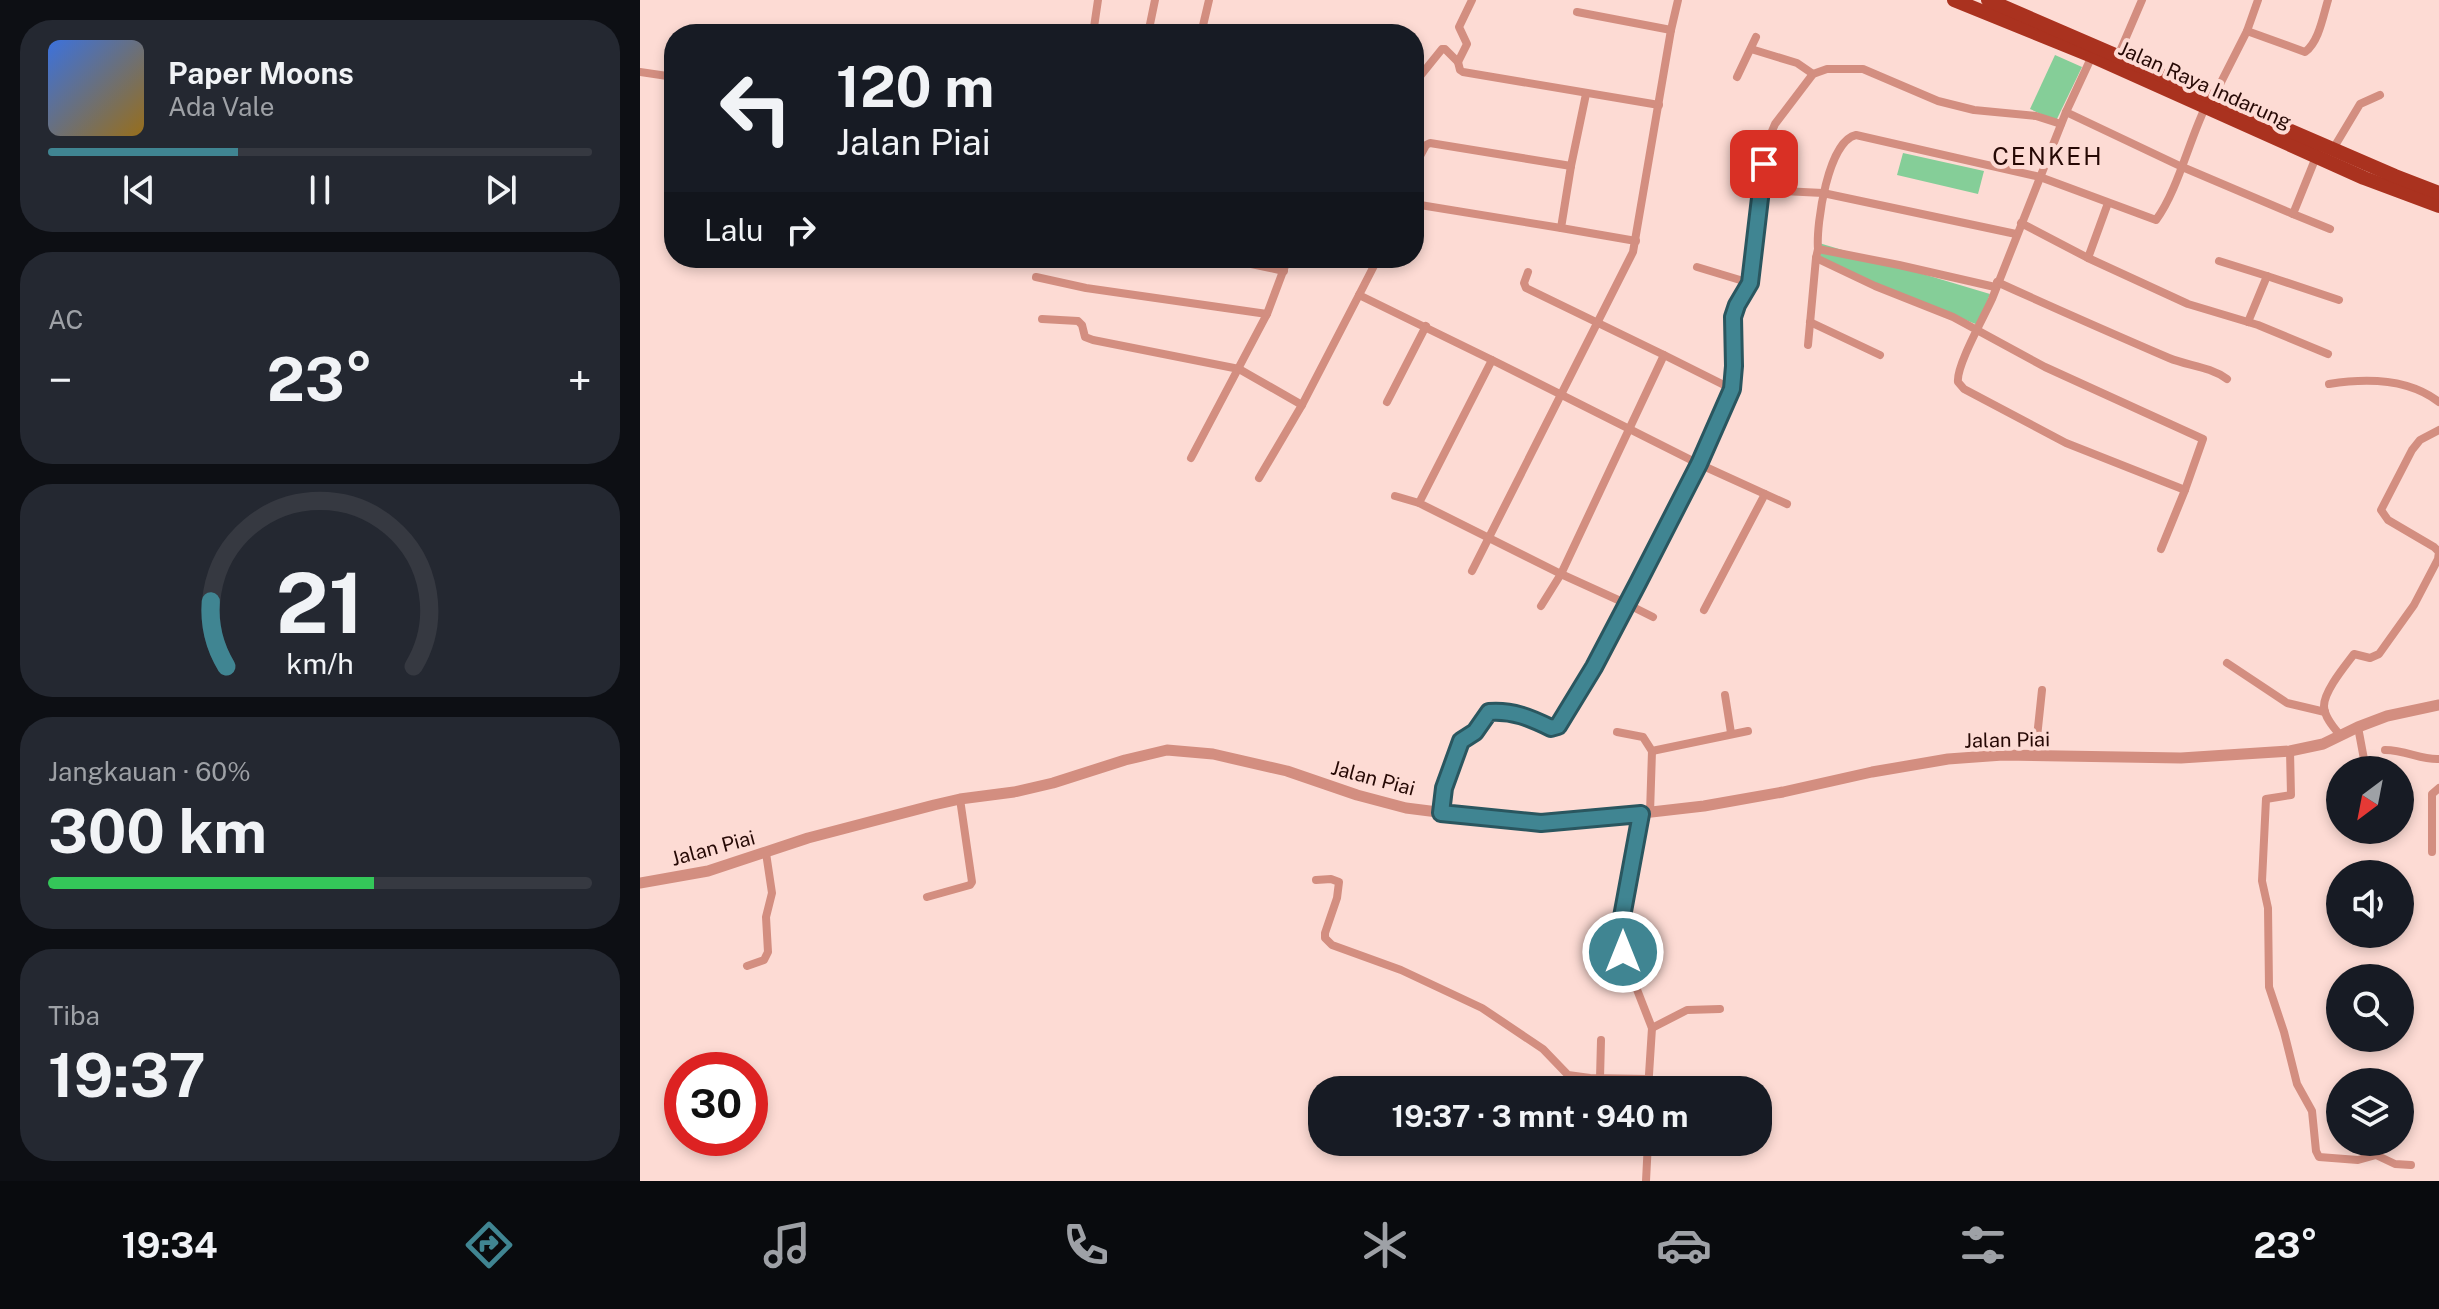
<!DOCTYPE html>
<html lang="id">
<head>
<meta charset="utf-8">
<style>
  :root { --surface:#171b24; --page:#242831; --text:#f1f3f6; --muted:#9ea1a6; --line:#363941; --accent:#408592 }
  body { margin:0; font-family:"Public Sans",sans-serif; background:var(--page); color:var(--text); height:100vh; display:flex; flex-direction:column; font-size:30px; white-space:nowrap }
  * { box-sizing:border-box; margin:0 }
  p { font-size:26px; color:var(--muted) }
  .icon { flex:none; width:44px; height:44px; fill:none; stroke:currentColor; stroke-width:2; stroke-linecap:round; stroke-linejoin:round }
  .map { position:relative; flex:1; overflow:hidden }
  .side { display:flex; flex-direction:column; gap:20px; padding:20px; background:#0d0f14; width:640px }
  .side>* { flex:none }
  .top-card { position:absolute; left:24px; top:24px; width:760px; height:244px; border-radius:32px; box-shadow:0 4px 12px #0003; background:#171b24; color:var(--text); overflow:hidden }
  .needle { width:52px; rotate:212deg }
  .fabs { position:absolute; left:1686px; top:756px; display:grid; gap:16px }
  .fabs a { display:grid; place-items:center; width:88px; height:88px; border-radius:50%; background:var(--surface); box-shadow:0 4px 12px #0003; font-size:40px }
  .speed { position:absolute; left:24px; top:1052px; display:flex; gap:16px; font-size:40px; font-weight:700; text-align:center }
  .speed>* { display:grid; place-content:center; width:104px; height:104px; border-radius:50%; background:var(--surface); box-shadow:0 4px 12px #0003; line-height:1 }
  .speed .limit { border:12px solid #d22; background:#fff; color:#111 }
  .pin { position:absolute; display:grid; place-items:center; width:68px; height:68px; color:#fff; margin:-34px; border-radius:16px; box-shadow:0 4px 12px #0006 }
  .me { position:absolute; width:88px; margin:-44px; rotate:0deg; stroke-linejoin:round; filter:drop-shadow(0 0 6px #0008) }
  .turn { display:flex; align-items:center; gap:28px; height:168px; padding:0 40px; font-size:36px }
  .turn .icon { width:104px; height:104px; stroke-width:2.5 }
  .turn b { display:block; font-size:56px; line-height:68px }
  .then { display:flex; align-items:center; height:76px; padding:0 40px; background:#0003; gap:16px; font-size:30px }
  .big { font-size:60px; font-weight:700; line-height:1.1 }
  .side .card { flex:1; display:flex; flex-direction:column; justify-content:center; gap:12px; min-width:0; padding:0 28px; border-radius:32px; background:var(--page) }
  .side .dial { align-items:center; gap:0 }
  .dial svg { height:208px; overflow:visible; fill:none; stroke:var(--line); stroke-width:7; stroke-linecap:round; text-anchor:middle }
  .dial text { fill:var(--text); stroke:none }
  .song { display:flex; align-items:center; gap:24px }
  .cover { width:96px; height:96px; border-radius:12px; background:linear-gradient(135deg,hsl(220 70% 55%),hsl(40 70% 35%)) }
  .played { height:8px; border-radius:4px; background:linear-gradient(90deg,var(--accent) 35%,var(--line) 35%) }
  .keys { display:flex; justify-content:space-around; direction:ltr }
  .heat { display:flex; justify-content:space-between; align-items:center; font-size:44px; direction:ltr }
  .charge { height:12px; border-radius:6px; background:linear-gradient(90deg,#34c759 60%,var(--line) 0) }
  .trip { position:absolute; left:668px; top:1076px; width:464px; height:80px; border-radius:32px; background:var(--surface); box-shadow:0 4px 12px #0003; font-weight:700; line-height:80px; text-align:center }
  .tabs { display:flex; height:128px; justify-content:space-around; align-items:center; background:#090b0e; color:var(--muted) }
  .tabs .icon { width:56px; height:56px }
  .tabs .on { color:var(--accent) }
  .tabs b { font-size:36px; color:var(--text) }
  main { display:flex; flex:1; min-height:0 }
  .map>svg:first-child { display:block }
  .green { fill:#85ce98 }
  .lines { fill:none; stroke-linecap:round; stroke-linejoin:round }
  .minor { stroke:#d38e80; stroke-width:8 }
  .tertiary { stroke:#d38e80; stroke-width:11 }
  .trunk { stroke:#aa321f; stroke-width:14 }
  .route-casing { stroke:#2a565f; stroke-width:20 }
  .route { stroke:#408592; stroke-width:14 }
  .labels { text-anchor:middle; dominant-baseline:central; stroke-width:8; stroke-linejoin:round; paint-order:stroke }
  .street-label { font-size:20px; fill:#260905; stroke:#fddbd4 }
  .quarter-label { font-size:24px; letter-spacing:2px; fill:#260905; stroke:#fddbd4 }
</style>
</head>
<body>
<main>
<section class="side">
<div class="card">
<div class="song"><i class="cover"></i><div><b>Paper Moons</b><p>Ada Vale</p></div></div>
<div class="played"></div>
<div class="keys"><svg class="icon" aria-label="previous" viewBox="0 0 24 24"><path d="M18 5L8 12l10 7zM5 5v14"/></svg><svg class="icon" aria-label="pause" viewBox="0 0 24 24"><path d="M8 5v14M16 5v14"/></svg><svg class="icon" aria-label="next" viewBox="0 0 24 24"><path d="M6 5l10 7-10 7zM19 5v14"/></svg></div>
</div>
<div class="card"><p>AC</p>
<div class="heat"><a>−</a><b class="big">23°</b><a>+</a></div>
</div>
<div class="card dial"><svg viewBox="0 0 100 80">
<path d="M14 69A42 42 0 1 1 86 69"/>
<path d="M14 69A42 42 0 0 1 8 44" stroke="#408592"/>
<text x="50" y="56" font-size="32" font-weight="700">21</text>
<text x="50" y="72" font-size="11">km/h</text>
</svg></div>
<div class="card"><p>Jangkauan · 60%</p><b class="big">300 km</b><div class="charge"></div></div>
<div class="card"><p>Tiba</p><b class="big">19:37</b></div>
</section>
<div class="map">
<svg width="1799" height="1181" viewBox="0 0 1799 1181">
  <rect width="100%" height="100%" fill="#fddbd4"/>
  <g class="green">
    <path d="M 1415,55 L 1442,67 L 1416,121 L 1390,109 Z"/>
    <path d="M 1263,153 L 1344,171 L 1338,194 L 1257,175 Z"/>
    <path d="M 1179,243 L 1350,294 L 1338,325 L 1236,284 L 1179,257 Z"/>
  </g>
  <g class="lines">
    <g class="minor">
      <path d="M 937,12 L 1031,30"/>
      <path d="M 1607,31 L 1618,0"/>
      <path d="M 453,34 L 458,0"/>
      <path d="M 508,34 L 515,0"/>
      <path d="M 561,34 L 569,0"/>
      <path d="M 1111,49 L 1157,63 L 1173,74"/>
      <path d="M 1478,56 L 1502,0"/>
      <path d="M 818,62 L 820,70 L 823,72 L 1019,105"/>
      <path d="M 0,72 L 34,77"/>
      <path d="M 774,76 L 781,75 L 802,49 L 805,49 L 818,62 L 827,44 L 819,27 L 832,0"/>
      <path d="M 1097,77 L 1116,37"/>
      <path d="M 946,94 L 931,166 L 921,228 L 996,241"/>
      <path d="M 1573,98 L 1607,31 L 1665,52 C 1679,42 1683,16 1688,0"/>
      <path d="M 1426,112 L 1540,166 L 1653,214"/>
      <path d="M 1693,149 L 1720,104 L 1740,95"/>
      <path d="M 1676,157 L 1653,214 L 1690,229"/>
      <path d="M 774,167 L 786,145 L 790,143 L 931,166"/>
      <path d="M 1122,190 L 1183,193 L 1376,234"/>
      <path d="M 774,204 L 921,228"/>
      <path d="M 1381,223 L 1448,258 L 1548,304 L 1618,325 L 1688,354"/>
      <path d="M 1178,249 L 1176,258 L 1235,286 L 1313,317 L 1405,367 L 1563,439 L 1545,490 L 1426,443 L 1324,389 L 1318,382 C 1316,366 1344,317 1352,299 L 1426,112 L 1452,56"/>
      <path d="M 579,258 L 597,261 L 598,258"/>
      <path d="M 1448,258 L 1468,203"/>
      <path d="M 597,261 L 644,271"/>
      <path d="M 1579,261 L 1627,276"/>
      <path d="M 1057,267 L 1110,283"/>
      <path d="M 888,272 L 884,283 L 886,288 L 1024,355"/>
      <path d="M 396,277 L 446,288 L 627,314 L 551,458"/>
      <path d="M 1357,282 C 1414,308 1471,333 1529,358 C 1548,366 1569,366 1587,379"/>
      <path d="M 1355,287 L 1259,265 L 1178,249 C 1176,224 1188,141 1216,135 L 1400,177 L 1516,220 C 1537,192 1549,141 1565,108"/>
      <path d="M 719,295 L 738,258"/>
      <path d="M 627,314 L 648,258"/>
      <path d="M 402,319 L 438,321 L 442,325 L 445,337 L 453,340 L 599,369 L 662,405"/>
      <path d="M 1170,322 L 1240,355"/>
      <path d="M 1608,322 L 1627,276 L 1699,300"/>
      <path d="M 1168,345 L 1176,258"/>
      <path d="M 1689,384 C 1726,378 1768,378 1799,402"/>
      <path d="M 747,402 L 786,326"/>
      <path d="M 619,478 L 662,405 L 719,295 L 852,360"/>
      <path d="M 755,496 L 779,503"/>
      <path d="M 1147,504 L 1059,464 L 852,360 L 779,503 L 921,574 L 987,604 L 1059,464 L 1092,389 L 1094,366 L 1093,317 L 1097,305 L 1110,283 L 1127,143 L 1135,124 L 1173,74 L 1187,69 L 1223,69 L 1298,101 L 1334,110 L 1396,116 L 1421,124"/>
      <path d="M 1521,549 L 1545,490"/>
      <path d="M 832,571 L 993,252 L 1031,30 L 1038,0"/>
      <path d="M 901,606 L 921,574 L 1024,355 L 1092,389"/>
      <path d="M 1064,610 L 1125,494"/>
      <path d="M 1587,663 L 1647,703 L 1685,712"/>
      <path d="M 1085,695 L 1091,733"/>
      <path d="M 1718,727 L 1726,770"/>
      <path d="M 977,732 L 1003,737 L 1012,751 L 1108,731"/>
      <path d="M 1700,735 C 1694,728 1684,717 1684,706 C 1684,691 1705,666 1714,654 L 1730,658 L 1739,654 L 1774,605 L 1798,559 L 1799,552 L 1794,547 L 1748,520 L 1741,510 L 1772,450 L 1780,440 L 1799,430"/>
      <path d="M 1745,750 C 1766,750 1781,760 1799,759"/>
      <path d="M 1650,751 L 1651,795 L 1626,799 L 1622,881 L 1628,908 L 1629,987 L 1644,1032 L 1657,1084 L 1672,1111 L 1676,1151 L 1679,1157 L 1718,1160 L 1736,1155 L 1755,1164 L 1771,1165"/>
      <path d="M 1395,756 L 1402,690"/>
      <path d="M 801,813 L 804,788 L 821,741 L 835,732 L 846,714 L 853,711 L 873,713 L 893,718 L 911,728 L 916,727 L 954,667 L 987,604 L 1013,617"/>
      <path d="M 1010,813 L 1012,751"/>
      <path d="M 1001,814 L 979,933 L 987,964 L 1012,1028 L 1008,1090"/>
      <path d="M 1792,852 L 1792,794 L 1799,788"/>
      <path d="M 676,880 L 691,879 L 699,882 L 697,898 L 685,933 L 685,938 L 692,945 L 761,970 L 842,1008 L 903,1049 L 928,1075 L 950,1078 L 1008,1079"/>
      <path d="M 287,897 L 330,885 L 332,882 L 320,799"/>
      <path d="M 107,966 L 124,960 L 128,952 L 126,917 L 132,893 L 126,853"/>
      <path d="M 1012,1028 L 1047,1010 L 1080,1009"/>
      <path d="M 960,1078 L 961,1040"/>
      <path d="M 1006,1181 L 1008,1142"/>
    </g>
    <path class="tertiary" d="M 0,883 L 68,871 L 168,838 L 294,805 L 320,799 L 374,792 L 413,783 L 485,760 L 527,750 L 573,754 L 647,771 L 717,795 L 766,808 L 885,823 L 924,822 L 1064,806 L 1143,792 L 1232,772 L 1308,759 L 1363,755 L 1541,758 L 1650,751 L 1683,744 L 1718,727 L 1747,716 L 1799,705"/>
    <g class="trunk">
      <path d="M 1314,0 L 1452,56 L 1724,178 L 1799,206"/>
      <path d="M 1348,0 L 1755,176 L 1799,193"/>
    </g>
  </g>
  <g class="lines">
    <defs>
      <path id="route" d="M 983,952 L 979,933 L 1001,814 L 901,823 L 801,813 L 804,788 L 821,741 L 835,732 L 849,712 C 872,710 891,718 911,728 L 918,726 L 954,667 L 998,583 L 1059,464 L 1092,389 L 1094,366 L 1093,317 L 1097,305 L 1110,283 L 1124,164"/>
    </defs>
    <use href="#route" class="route-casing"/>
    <use href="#route" class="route"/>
  </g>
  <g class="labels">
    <g class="street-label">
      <text transform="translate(1565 85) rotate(24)">Jalan Raya Indarung</text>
      <text transform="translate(1367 740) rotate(-1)">Jalan Piai</text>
      <text transform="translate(733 778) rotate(15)">Jalan Piai</text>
      <text transform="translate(73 848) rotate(-15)">Jalan Piai</text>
    </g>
    <g class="quarter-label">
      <text x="1408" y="156">CENKEH</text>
    </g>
  </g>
</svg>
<div class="fabs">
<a><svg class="needle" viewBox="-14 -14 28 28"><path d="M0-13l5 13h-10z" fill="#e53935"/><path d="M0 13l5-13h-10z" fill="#9ea1a6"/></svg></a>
<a><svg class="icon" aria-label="sound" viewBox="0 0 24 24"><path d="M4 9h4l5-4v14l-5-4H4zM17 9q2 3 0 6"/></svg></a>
<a><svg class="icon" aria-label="search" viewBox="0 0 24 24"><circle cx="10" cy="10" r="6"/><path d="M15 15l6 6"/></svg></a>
<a><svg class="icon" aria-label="layers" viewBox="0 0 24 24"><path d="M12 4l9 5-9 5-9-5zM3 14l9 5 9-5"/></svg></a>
</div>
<div class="speed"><div class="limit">30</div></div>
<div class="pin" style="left:1124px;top:164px;background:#d93025"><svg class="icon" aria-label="arrive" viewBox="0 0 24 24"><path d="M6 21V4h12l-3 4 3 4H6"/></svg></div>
<svg class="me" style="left:983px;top:952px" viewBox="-20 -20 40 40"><circle r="17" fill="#408592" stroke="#fff" stroke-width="3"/><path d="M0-11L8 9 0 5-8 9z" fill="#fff"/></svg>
<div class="trip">19:37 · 3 mnt · 940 m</div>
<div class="top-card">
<div class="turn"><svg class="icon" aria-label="left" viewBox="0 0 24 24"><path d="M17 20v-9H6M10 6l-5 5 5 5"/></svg><div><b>120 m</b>Jalan Piai</div></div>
<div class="then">Lalu<svg class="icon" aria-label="right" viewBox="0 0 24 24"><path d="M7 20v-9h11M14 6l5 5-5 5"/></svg></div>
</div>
</div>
</main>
<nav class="tabs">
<b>19:34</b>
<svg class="icon on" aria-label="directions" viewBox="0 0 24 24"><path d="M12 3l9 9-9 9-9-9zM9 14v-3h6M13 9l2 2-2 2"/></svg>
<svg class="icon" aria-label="music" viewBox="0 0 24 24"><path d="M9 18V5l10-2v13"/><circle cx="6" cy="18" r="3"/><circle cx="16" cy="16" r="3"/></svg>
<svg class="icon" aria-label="phone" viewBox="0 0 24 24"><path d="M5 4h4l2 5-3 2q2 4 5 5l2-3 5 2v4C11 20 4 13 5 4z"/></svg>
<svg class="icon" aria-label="climate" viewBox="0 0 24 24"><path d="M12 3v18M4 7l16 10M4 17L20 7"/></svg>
<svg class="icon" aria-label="car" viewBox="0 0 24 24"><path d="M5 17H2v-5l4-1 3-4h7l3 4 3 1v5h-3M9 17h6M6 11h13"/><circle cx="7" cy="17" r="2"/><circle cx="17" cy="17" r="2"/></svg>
<svg class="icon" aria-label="filters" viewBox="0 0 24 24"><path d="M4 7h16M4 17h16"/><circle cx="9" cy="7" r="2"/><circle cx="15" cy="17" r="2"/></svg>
<b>23°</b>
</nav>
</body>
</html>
